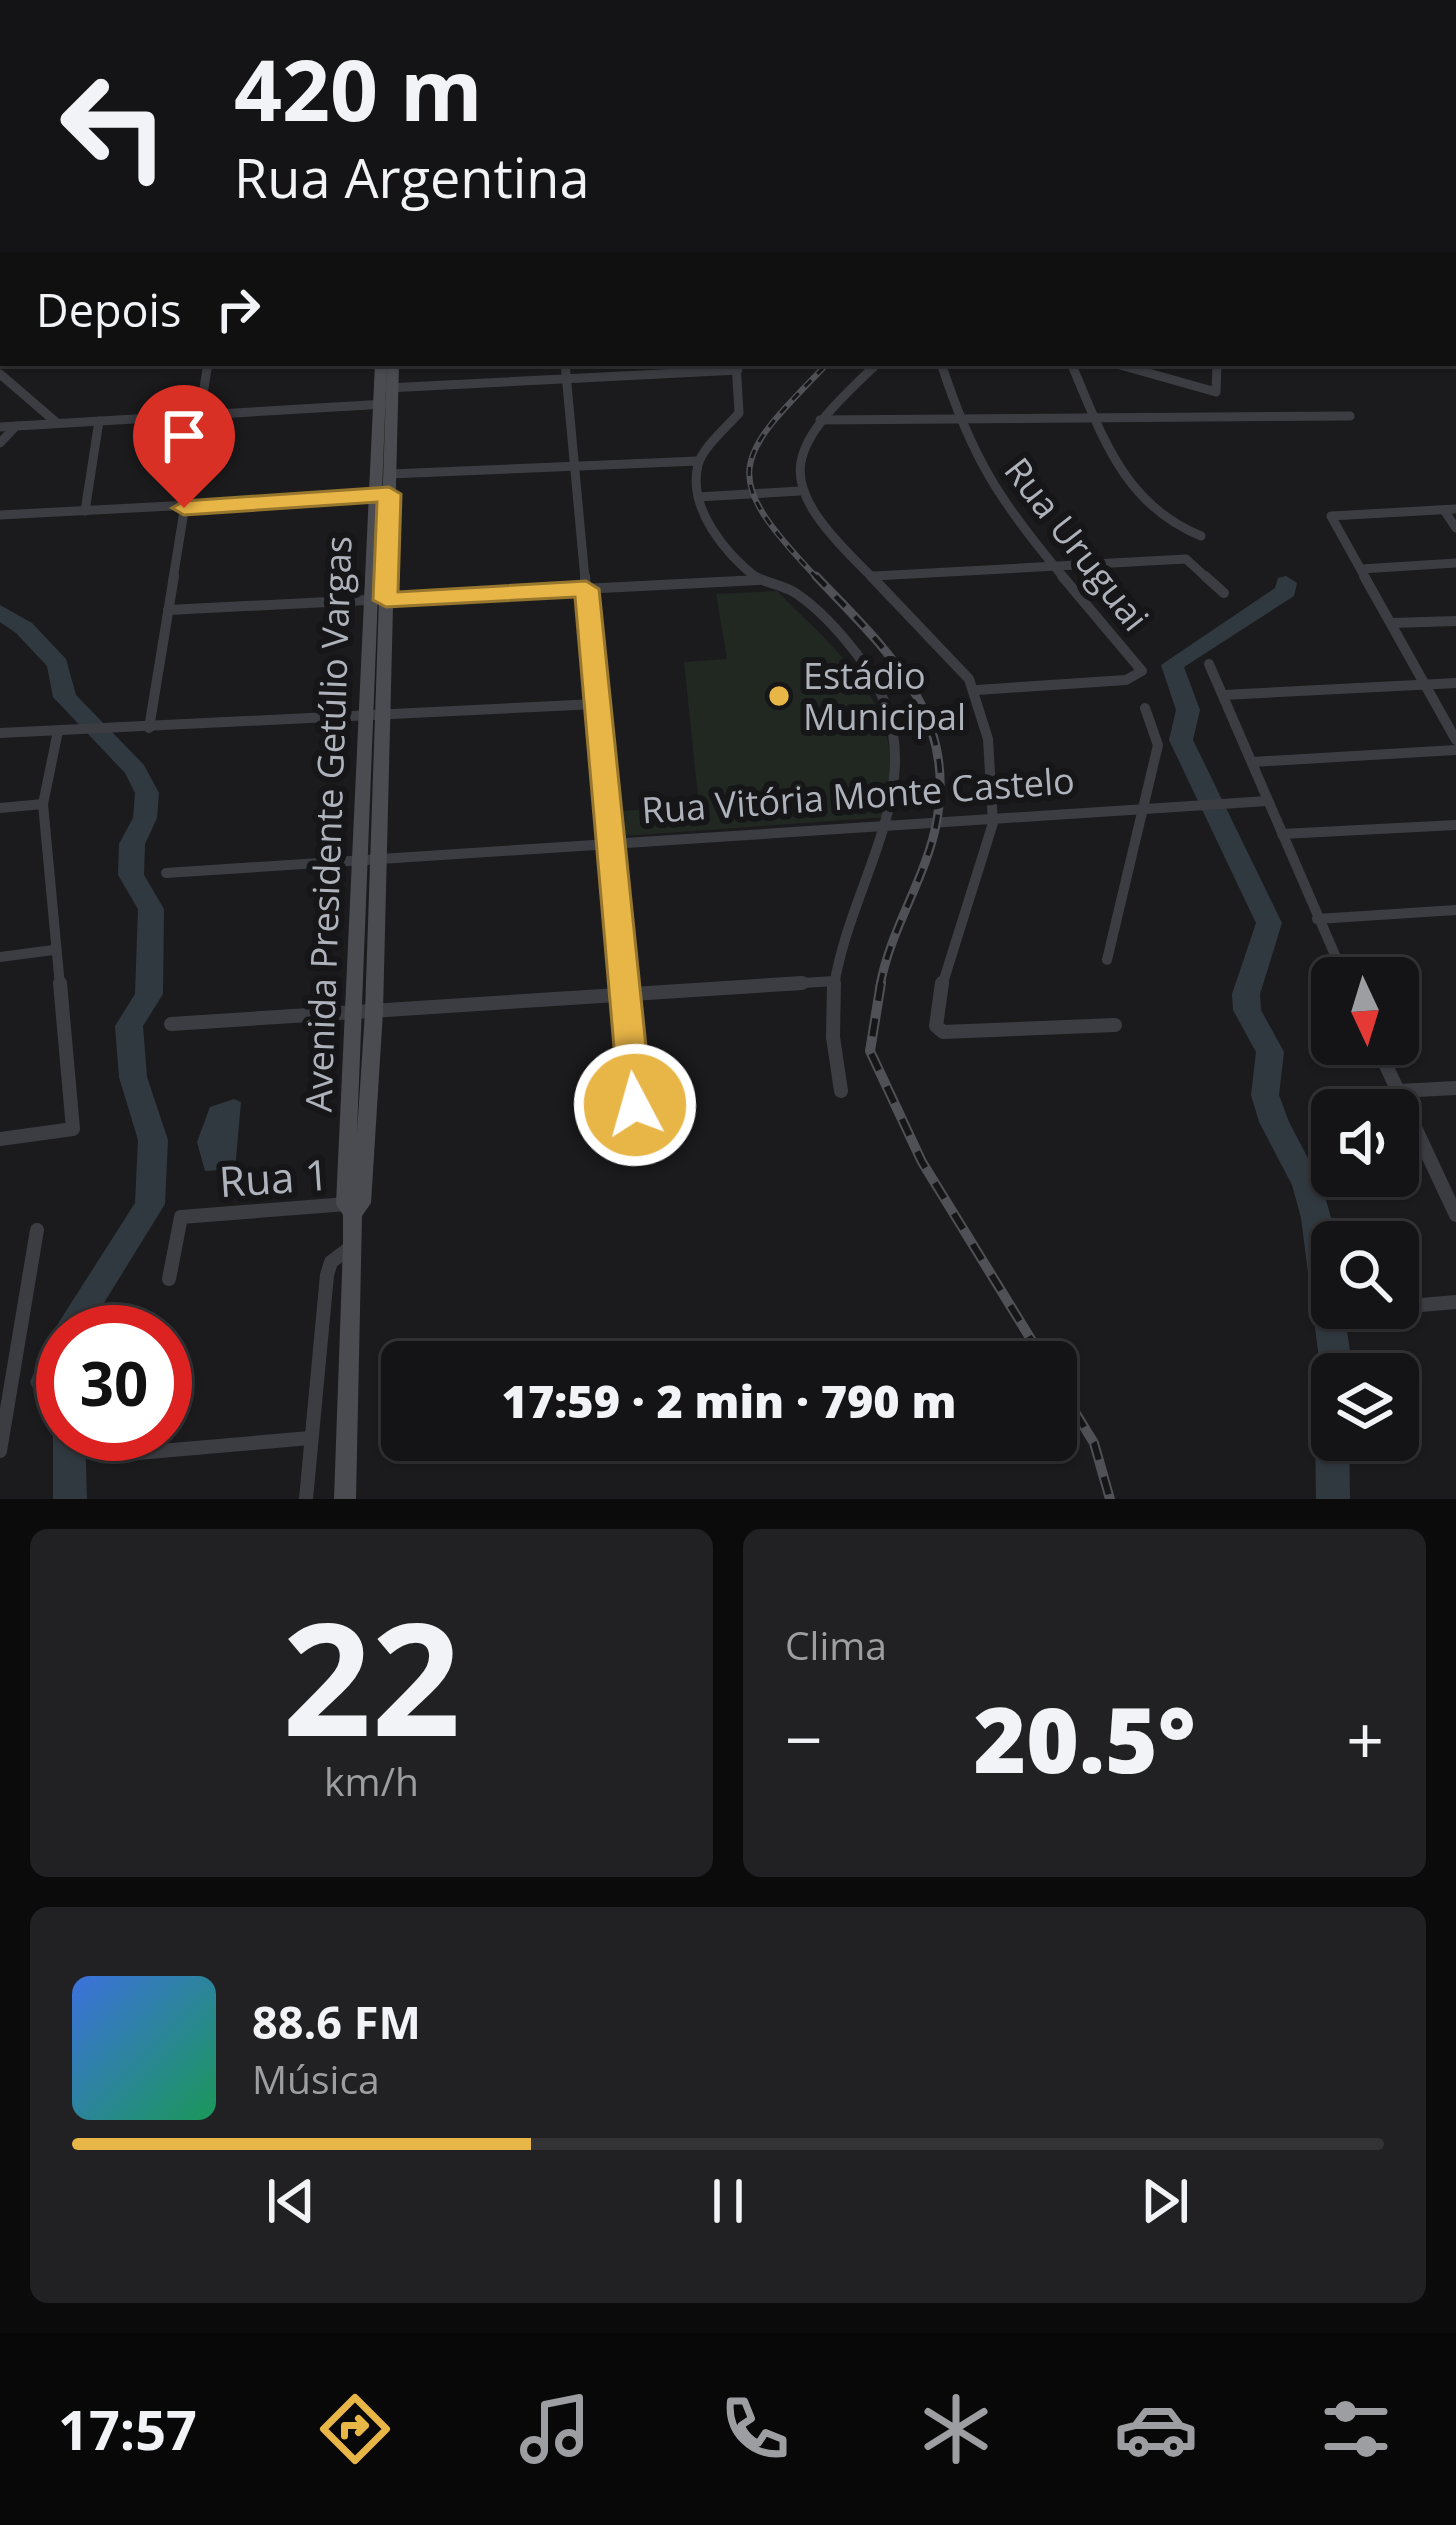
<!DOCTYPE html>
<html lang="pt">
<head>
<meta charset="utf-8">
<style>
  :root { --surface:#141416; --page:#212123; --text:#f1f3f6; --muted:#9d9ea1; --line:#333335; --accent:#e8b547 }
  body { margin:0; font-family:"Open Sans",sans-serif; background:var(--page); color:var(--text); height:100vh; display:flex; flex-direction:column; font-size:45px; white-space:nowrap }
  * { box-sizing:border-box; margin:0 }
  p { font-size:39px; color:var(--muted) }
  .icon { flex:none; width:66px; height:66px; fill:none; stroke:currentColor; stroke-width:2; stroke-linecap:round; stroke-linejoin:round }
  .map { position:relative; height:1499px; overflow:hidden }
  .sheet { display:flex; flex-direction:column; gap:30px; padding:30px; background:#0b0b0c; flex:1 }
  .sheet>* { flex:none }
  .hud { position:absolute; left:0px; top:0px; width:1458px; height:366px; box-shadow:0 3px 9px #0004,0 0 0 3px var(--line); background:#141416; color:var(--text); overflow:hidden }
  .needle { width:78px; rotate:176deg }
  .fabs { position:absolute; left:1311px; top:957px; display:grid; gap:24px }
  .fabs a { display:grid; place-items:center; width:108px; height:108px; border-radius:18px; background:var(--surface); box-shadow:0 3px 9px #0004,0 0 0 3px var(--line); font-size:60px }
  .speed { position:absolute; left:36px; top:1305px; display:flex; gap:24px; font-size:60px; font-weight:700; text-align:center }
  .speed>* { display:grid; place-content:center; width:156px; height:156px; border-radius:50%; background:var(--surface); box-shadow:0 3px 9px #0004,0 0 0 3px var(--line); line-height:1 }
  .speed .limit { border:18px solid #d22; background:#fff; color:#111 }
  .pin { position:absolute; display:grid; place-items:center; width:102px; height:102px; color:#fff; margin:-123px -51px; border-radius:50% 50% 50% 0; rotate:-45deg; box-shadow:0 0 12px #0007 }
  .pin .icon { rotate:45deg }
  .me { position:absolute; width:132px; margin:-66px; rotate:354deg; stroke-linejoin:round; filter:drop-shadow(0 0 9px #0008) }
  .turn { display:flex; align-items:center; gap:42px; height:252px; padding:0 36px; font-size:54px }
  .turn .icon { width:156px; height:156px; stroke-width:2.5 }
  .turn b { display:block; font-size:84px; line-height:102px }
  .then { display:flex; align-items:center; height:114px; padding:0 36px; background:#0003; gap:24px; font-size:45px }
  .big { font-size:90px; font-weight:800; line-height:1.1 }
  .sheet .tile { flex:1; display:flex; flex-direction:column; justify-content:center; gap:18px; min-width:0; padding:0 42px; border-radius:18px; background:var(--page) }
  .sheet .dial { align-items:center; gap:0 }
  .dial b { font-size:156px; line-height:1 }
  .song { display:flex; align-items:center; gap:36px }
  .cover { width:144px; height:144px; border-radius:18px; background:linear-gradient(135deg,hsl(220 70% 55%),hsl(150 70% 35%)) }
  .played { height:12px; border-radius:6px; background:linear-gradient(90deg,var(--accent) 35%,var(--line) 35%) }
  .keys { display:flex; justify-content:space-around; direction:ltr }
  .heat { display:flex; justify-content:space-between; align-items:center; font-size:66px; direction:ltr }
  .sheet .tiles { flex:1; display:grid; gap:30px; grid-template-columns:1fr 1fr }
  .tile:last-child { grid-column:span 2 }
  .trip { position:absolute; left:381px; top:1341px; width:696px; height:120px; border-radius:18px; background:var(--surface); box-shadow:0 3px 9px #0004,0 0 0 3px var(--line); font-weight:800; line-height:120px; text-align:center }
  .menu { display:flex; height:192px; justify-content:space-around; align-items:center; background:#080809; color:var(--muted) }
  .menu .icon { width:84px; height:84px }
  .menu .on { color:var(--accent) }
  .menu b { font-size:54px; color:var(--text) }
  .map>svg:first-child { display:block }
  .green { fill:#212822 }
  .water { fill:#313940 }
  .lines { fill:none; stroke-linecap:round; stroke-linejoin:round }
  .river { fill:#313940; fill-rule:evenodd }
  .minor-far3 { stroke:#3c3d42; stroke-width:6 }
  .minor-far2 { stroke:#3c3d42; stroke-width:9 }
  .minor-far1 { stroke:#3c3d42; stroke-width:10 }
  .minor { stroke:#3c3d42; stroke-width:14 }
  .secondary { fill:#4a4c51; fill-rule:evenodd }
  .rail-far2-casing { stroke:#4f5156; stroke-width:6 }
  .rail-far1-casing { stroke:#4f5156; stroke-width:9 }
  .rail-casing { stroke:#4f5156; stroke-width:10 }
  .rail-far2 { stroke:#161618; stroke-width:3; stroke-dasharray:9; stroke-linecap:butt }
  .rail-far1 { stroke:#161618; stroke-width:4.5; stroke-dasharray:14; stroke-linecap:butt }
  .rail { stroke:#161618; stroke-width:6; stroke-dasharray:18; stroke-linecap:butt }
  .route { fill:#e8b547; stroke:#97762e; stroke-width:3 }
  .poi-dot { fill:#e8b547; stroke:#161618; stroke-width:4.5 }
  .labels { text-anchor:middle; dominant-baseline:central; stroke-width:12; stroke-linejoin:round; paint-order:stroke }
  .street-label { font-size:36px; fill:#aeb2bb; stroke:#161618 }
  .poi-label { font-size:36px; fill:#aeb2bb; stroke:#161618; text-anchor:start }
  .near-street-label { font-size:42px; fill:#aeb2bb; stroke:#161618 }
</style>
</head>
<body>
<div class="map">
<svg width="1456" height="1499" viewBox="0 0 1456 1499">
  <rect width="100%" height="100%" fill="#1b1b1d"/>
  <path class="green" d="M 777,591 C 820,635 875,678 888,741 C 893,765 887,794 887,817 L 624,836 L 621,811 L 699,805 L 684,662 L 727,659 L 716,594 Z"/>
  <path class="water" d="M 234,1099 L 241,1102 L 235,1169 L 205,1171 L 197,1142 L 210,1107 Z"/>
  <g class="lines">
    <g class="river">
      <path d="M 1286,576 L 1297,583 L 1294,596 L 1184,667 L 1200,710 L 1193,740 L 1282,923 L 1260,994 L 1261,1010 L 1284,1052 L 1279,1095 L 1289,1122 L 1322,1185 L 1331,1218 L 1335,1242 L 1332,1308 L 1344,1308 L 1353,1374 L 1332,1374 L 1332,1386 L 1325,1383 L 1321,1374 L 1301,1218 L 1292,1185 L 1259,1122 L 1251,1095 L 1256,1052 L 1233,1010 L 1232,994 L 1256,923 L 1169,740 L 1176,710 L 1161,665 L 1275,588 L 1278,578 Z"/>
      <path d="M 0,605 L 32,623 L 66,659 L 76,695 L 144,765 L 159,793 L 157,818 L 145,844 L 144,875 L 164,909 L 163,994 L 143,1026 L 147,1077 L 168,1140 L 165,1204 L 86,1332 L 63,1332 L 63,1434 L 85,1434 L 87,1499 L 53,1499 L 53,1430 L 30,1382 L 52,1333 L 135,1203 L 138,1140 L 119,1077 L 115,1026 L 135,994 L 138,909 L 118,875 L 119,844 L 133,818 L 135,793 L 125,773 L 53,697 L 47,666 L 16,633 L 0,622 Z"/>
      <path d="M 1332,1419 L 1332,1440 L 1349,1440 L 1350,1499 L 1316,1499 L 1315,1433 L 1320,1423 Z"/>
    </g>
    <g class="minor-far3">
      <path d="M 783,0 L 791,3"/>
      <path d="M 894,0 L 916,3"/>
      <path d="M 70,3 L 89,0"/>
      <path d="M 1374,3 L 1381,0"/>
    </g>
    <g class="minor-far2">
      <path d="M 565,363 L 585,579"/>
      <path d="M 736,363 L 739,413 C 727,427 702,448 698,465 C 687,509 727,555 758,579"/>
      <path d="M 941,363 C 972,459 1001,503 1065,579"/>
      <path d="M 1071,363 C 1102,435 1123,504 1201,536"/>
      <path d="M 1113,363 L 1216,392 L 1217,363"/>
      <path d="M 0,374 L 57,423"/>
      <path d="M 387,388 L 738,370"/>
      <path d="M 820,420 L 1350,416"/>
      <path d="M 0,427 L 386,404"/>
      <path d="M 0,443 L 16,426"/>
      <path d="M 390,474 L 698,461"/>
      <path d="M 698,497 L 800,491"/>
      <path d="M 1444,510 L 1456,528"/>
      <path d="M 85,511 L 99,421"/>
      <path d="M 0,515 L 380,495"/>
      <path d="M 1361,569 L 1456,563"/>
      <path d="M 874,576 L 1186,559 L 1208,579"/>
      <path d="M 173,579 L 208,363"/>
      <path d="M 874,579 C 771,480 779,455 878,363"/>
      <path d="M 1366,579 L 1331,516 L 1456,509"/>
    </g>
    <g class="minor-far1">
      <path d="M 585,576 L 624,986"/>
      <path d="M 754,576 C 768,584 784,585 797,594 C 819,609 839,631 856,653 C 947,767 853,868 834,986"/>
      <path d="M 871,576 L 969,679 L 988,739 L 993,823 L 942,986"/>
      <path d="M 1205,576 L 1224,593"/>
      <path d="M 1364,576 L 1456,740"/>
      <path d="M 168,610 L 759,580"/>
      <path d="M 1392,623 L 1456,621"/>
      <path d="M 1209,664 L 1345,978"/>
      <path d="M 977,690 L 1126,680 L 1142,671 L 1062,576"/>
      <path d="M 1223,695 L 1456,683"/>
      <path d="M 149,728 L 174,576"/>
      <path d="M 58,731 L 43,804 L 60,986"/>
      <path d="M 0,733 L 596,704"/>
      <path d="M 1252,762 L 1456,750"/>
      <path d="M 0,808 L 43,804"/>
      <path d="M 1282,834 L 1456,825"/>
      <path d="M 166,873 L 1267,801"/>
      <path d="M 1317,919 L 1456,910"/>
      <path d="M 0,957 L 53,950"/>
      <path d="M 1107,960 L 1158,745 L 1145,708"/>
      <path d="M 756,986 L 834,981"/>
    </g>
    <g class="minor">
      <path d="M 623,983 L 635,1105"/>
      <path d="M 834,983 L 833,1037 L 841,1091"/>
      <path d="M 942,983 L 936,1026 L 943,1032 L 1115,1025"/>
      <path d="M 171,1024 L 802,983"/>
      <path d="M 1376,1044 L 1456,1215"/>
      <path d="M 1398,1091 L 1456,1088"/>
      <path d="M 0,1139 L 73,1129 L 60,983"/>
      <path d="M 169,1279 L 181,1217 L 347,1204"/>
      <path d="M 1398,1307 L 1456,1302"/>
      <path d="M 1370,1310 L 1389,1308"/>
      <path d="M 0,1451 L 37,1230"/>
      <path d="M 103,1456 L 310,1438"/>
      <path d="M 306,1499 L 327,1275 L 331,1262 L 351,1247"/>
    </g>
    <g class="secondary">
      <path d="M 823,0 L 834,0 L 831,3 L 820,3 Z"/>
      <rect x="0" y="312" width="3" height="7"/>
      <path d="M 375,363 L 387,363 L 357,1133 L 365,1012 L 387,363 L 399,363 L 383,1012 L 371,1203 L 362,1216 L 356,1499 L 334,1499 L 343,1245 L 343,1215 L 336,1204 Z"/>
    </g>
    <defs>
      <path id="rail-far2" d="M 818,579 C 718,474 732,461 828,363"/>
      <path id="rail-far1" d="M 816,576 C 883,647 957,710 937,820 C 927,877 890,929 880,986"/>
      <g id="rail">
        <path d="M 881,983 L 870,1051 L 922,1162 L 1045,1362"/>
        <path d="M 1056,1381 L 1094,1443 L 1110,1499"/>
      </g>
    </defs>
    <use href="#rail-far2" class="rail-far2-casing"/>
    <use href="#rail-far1" class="rail-far1-casing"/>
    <use href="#rail" class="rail-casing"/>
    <use href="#rail-far2" class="rail-far2"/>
    <use href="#rail-far1" class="rail-far1"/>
    <use href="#rail" class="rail"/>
  </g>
  <path class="route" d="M 389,487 L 401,494 L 398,592 L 586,581 L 599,589 L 652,1105 L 647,1113 L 635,1117 L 619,1105 L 575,597 L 386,607 L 373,600 L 377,502 L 184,515 L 172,508 L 184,501 Z"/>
  <circle class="poi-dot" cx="779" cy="696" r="12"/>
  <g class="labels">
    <g class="street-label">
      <text transform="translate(1077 544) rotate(52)">Rua Uruguai</text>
      <text transform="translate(858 795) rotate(-4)">Rua Vitória Monte Castelo</text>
      <text transform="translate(328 824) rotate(-88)">Avenida Presidente Getúlio Vargas</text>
    </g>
    <g class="poi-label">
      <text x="803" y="675">Estádio<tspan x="803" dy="41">Municipal</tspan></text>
    </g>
    <g class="near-street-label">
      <text transform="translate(274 1177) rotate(-4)">Rua 1</text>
    </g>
  </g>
</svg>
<div class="fabs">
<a><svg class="needle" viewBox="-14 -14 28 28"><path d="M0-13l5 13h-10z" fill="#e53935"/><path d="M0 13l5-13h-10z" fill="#9d9ea1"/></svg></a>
<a><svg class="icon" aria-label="sound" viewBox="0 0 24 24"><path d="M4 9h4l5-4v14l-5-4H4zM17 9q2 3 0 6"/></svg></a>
<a><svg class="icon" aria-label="search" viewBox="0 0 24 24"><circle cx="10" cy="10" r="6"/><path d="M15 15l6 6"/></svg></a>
<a><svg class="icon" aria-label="layers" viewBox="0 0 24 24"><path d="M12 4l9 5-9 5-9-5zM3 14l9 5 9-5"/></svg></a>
</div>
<div class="speed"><div class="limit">30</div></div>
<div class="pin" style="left:184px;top:508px;background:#d93025"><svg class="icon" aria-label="arrive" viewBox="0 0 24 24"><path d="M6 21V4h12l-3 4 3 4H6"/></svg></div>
<svg class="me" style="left:635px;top:1105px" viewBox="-20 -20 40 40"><circle r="17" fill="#e8b547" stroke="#fff" stroke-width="3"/><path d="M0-11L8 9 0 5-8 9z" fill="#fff"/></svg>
<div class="trip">17:59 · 2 min · 790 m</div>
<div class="hud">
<div class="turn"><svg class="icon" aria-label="left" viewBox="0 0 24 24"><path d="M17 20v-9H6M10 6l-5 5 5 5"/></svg><div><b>420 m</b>Rua Argentina</div></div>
<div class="then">Depois<svg class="icon" aria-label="right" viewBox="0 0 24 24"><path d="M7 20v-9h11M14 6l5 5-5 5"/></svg></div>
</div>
</div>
<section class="sheet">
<div class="tiles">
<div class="tile dial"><b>22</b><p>km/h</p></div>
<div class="tile"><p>Clima</p>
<div class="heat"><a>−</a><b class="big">20.5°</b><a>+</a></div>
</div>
<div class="tile">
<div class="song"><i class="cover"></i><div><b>88.6 FM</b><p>Música</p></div></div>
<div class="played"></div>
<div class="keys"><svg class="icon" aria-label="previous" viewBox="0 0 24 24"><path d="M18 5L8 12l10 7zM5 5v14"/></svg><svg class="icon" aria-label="pause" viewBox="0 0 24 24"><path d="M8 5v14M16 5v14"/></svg><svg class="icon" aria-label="next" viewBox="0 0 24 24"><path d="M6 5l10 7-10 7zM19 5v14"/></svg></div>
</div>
</div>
</section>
<nav class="menu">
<b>17:57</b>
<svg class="icon on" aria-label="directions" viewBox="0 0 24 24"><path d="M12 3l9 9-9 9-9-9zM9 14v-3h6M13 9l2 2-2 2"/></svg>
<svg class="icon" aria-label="music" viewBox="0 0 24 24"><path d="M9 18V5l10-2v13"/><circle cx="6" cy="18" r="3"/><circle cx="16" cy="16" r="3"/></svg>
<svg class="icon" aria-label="phone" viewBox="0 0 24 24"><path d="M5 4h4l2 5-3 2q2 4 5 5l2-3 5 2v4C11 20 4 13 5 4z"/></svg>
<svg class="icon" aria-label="climate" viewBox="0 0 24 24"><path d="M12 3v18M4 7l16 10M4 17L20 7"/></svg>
<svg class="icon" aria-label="car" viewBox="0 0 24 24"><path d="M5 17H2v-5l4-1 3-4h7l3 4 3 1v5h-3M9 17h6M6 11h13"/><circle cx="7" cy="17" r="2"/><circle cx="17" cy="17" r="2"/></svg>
<svg class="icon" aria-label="filters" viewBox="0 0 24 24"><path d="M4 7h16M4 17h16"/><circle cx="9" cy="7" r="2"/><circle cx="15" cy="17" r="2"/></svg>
</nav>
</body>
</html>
